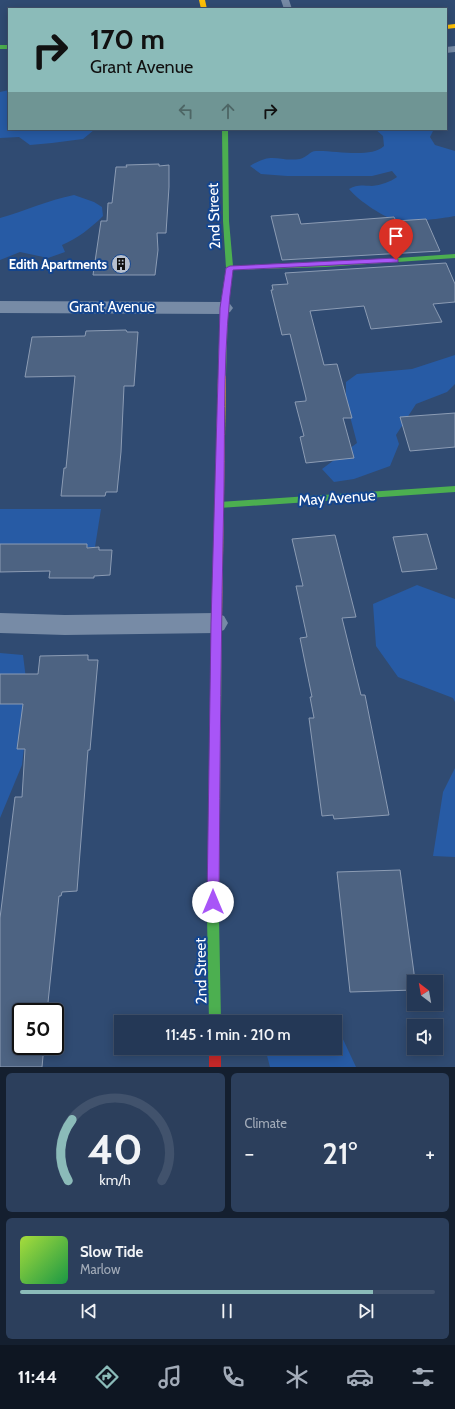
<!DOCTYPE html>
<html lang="en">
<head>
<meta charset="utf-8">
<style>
  :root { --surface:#243856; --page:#2c3f5c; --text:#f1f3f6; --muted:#a3acb9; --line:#41526c; --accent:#8bbbb9 }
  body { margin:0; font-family:Cabin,sans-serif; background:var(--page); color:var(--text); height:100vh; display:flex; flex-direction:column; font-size:15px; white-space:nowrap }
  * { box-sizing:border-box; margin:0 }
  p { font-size:13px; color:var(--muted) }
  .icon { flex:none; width:22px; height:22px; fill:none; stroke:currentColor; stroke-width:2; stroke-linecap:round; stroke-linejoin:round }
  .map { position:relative; height:1067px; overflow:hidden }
  .details { display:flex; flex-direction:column; gap:6px; padding:6px; background:#141f2f; flex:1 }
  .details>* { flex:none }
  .guide { position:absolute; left:8px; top:8px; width:439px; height:122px; border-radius:0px; box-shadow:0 2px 10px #0003,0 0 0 1px var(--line); background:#8bbbb9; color:#111; overflow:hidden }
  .needle { width:26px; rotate:329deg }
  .tools { position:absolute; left:407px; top:975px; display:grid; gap:8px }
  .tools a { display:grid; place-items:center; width:36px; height:36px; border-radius:0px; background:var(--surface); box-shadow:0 2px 10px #0003,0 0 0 1px var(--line); font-size:20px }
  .speed { position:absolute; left:12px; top:1003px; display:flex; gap:8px; font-size:20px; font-weight:700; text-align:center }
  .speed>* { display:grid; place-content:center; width:52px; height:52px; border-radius:50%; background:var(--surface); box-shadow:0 2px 10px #0003,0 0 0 1px var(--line); line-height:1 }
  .speed .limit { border:2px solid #111; border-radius:6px; background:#fff; color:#111 }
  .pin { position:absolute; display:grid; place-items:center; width:34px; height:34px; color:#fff; margin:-41px -17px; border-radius:50% 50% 50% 0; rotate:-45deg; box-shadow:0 0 4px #0007 }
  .pin .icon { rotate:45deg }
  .me { position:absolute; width:44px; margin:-22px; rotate:0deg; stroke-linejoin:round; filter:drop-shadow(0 0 3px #0008) }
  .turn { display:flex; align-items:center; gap:14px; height:84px; padding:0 16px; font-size:18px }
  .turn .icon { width:52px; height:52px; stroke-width:2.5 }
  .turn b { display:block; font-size:28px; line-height:34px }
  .lanes { display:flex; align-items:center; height:38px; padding:0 16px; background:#0003; justify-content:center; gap:20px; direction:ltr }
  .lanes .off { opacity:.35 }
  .big { font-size:30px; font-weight:600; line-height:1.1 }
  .details .tile { flex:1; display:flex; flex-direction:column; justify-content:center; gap:6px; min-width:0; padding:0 14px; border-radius:6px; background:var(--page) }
  .details .dial { align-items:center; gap:0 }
  .dial svg { height:104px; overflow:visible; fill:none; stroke:var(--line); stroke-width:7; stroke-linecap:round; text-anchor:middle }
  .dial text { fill:var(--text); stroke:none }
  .song { display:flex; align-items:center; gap:12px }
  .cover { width:48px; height:48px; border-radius:6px; background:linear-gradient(135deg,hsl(80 70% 55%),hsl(140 70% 35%)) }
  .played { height:4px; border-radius:2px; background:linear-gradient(90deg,var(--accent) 85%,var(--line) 85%) }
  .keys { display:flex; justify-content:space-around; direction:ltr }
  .heat { display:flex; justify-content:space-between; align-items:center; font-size:22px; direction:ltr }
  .details .tiles { flex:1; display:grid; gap:6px; grid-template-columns:1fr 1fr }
  .tile:last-child { grid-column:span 2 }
  .trip { position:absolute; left:114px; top:1015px; width:228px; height:40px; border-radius:0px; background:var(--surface); box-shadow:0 2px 10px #0003,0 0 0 1px var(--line); font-weight:600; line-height:40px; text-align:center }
  .tabs { display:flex; height:64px; justify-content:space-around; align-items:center; background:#0e1622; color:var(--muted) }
  .tabs .icon { width:28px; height:28px }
  .tabs .on { color:var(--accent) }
  .tabs b { font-size:18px; color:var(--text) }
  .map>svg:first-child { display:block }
  .green { fill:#275ba5 }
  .building { fill:#4d6382; stroke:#8c9cb4 }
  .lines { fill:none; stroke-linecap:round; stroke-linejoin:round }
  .lane { fill:#778ba6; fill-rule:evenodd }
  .street { fill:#778ba6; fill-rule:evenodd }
  .fast { fill:#4caf50; fill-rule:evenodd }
  .slow { fill:#ffc107; fill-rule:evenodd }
  .jam { fill:#c62828; fill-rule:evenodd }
  .route { fill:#a855f7; stroke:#6d37a1 }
  .labels { text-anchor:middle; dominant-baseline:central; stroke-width:4; stroke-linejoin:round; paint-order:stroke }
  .far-poi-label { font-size:13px; font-weight:bold; fill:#fff; stroke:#14458e; text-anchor:end }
  .street-label { font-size:15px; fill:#fff; stroke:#14458e }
</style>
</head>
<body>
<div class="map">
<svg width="455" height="1067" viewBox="0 0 455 1067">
  <rect width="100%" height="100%" fill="#304b72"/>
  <g class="green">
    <path d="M 9,90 L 9,129 L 94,130 L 83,139 L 52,143 L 30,145 L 19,137 L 0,138 L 0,92 Z"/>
    <path d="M 375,129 L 434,129 L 430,137 L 435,145 L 455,151 L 455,216 C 445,218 408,223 399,221 C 384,218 359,201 349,189 C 358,184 362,186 372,186 C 381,185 390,182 397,177 L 392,171 L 372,176 L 287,176 L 261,174 L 250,166 C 273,151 278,162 300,159 C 306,158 310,151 316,151 C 334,150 370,159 384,146 L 383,136 Z"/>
    <path d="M 74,195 L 94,202 L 102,207 L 103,216 C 91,228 78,238 62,245 L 65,252 L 48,258 L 20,252 L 0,260 L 0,218 C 25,211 48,200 74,195 Z"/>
    <path d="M 455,355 L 455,384 L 447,392 L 416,404 L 396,435 L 399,444 L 390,466 L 354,479 L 334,482 L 322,469 L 357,443 L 346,401 L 346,382 L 357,374 L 412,369 Z"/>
    <path d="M 0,509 L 101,509 L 95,547 L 87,547 L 87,544 L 0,549 Z"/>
    <path d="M 417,585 L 455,599 L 455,702 L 453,698 L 398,677 L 376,646 L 373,604 Z"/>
    <path d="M 0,653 L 23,655 L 29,703 L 22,765 L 0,818 Z"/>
    <path d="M 455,768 L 455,857 L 433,856 L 443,792 Z"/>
    <path d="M 335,1034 L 341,1035 L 356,1067 L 270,1067 L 265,1048 L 335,1048 Z"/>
  </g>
  <g class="building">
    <path d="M 159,164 L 159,166 L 169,165 L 169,187 L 166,233 L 157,233 L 158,250 L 155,275 L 93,275 L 101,221 L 107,221 L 108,203 L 112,203 L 116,167 L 127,167 L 126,165 Z"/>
    <path d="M 298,214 L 301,224 L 394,217 L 396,221 L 426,219 L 440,251 L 282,260 L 271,216 Z"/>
    <path d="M 446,263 L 455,284 L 455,302 L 433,304 L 442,322 L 371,329 L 364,306 L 310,311 L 324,365 L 337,364 L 352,418 L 343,418 L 354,458 L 306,463 L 300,437 L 304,436 L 295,402 L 306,401 L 306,398 L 290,334 L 282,335 L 271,290 L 273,290 L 272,285 L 288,284 L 285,273 Z"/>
    <path d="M 126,330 L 127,332 L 138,332 L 134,386 L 124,386 L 121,452 L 117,492 L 106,492 L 105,496 L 61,496 L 64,468 L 66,468 L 75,376 L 25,377 L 32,337 L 85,336 L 86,331 Z"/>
    <path d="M 455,413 L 455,447 L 410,451 L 400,417 Z"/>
    <path d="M 427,534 L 437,569 L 402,572 L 393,537 Z"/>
    <path d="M 335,535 L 356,617 L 342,618 L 361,695 L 365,695 L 389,815 L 334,819 L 333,815 L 322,816 L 309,718 L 314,718 L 310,697 L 312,697 L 300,638 L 307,637 L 296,586 L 303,586 L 292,539 Z"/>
    <path d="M 0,544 L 87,544 L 87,548 L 99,547 L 99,550 L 112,550 L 110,575 L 94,576 L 94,578 L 49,578 L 50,571 L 0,572 Z"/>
    <path d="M 88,655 L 88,660 L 98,660 L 90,750 L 88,750 L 77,891 L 62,892 L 61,896 L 59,896 L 47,1012 L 21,1012 L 21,1046 L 44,1046 L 42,1067 L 0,1067 L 0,918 L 15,797 L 22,797 L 25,749 L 17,749 L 23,704 L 0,704 L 0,674 L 38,674 L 40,656 Z"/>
    <path d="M 400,870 L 414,973 L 414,990 L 350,992 L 337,872 Z"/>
  </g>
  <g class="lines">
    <g class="lane">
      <path d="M 281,0 L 289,0 L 292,9 L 284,9 Z"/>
      <path d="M 455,46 L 455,52 L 446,53 L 446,47 Z"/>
    </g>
    <g class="street">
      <path d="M 0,301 L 224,302 L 230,304 L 233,308 L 230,312 L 224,314 L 0,313 Z"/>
      <path d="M 0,613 L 65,615 L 216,613 L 224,616 L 228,623 L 224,630 L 216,633 L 65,635 L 0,633 Z"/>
    </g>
    <g class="fast">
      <rect x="0" y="45" width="9" height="4"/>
      <path d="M 222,129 L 228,129 L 229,221 L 233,266 L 325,263 L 455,254 L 455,258 L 325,267 L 233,270 L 228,308 L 226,376 L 225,378 L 219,378 L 218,376 L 220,308 L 226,268 L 223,221 Z"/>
      <path d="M 455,486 L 455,492 L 219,508 L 215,505 L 219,502 Z"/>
      <path d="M 217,613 L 220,614 L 222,617 L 219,917 L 221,1022 L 209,1022 L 207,917 L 212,617 L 214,614 Z"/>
    </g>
    <g class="slow">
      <path d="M 199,0 L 205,0 L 207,9 L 201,9 Z"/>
      <path d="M 455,24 L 455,28 L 446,29 L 446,25 Z"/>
      <path d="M 222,373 L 226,376 L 222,617 L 220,620 L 217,621 L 214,620 L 212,617 L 218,376 Z"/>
    </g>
    <rect class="jam" x="209" y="1048" width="12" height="19"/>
  </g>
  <path class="route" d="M 396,258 L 398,259 L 398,262 L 233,270 C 223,342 225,416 224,489 C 221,627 220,764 219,902 L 217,906 L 213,908 L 209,906 L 207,902 L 211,623 L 220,308 L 226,268 L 230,266 Z"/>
  <defs>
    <symbol id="building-disc" viewBox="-11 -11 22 22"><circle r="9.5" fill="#b7c0ce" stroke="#14458e"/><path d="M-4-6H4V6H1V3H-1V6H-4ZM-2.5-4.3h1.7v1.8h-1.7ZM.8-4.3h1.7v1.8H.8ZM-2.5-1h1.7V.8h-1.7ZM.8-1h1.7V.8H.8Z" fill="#111"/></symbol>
  </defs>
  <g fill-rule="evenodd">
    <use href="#building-disc" x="110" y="253" width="22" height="22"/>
  </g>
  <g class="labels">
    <g class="far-poi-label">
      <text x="107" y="264">Edith Apartments</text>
    </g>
    <g class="street-label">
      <text transform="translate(214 216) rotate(-92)">2nd Street</text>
      <text x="112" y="307">Grant Avenue</text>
      <text transform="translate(337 498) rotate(-4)">May Avenue</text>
      <text transform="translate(201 971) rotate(-91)">2nd Street</text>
    </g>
  </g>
</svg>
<div class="tools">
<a><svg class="needle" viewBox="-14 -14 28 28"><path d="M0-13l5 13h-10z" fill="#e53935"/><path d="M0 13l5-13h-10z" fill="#a3acb9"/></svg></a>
<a><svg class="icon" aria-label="sound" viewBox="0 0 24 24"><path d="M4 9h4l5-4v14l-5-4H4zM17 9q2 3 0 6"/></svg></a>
</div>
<div class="speed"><div class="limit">50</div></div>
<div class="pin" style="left:396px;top:260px;background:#d93025"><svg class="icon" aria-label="arrive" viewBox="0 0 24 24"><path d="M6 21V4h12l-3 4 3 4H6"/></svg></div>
<svg class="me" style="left:213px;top:902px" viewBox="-20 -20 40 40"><circle r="19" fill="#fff"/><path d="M0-13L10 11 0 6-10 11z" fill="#a855f7"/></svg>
<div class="trip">11:45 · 1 min · 210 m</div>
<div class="guide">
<div class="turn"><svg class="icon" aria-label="right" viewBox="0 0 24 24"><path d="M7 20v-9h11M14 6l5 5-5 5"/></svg><div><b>170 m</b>Grant Avenue</div></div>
<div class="lanes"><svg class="icon off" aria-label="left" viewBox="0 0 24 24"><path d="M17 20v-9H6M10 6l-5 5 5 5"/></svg><svg class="icon off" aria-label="ahead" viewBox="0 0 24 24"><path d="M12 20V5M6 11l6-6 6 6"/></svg><svg class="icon" aria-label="right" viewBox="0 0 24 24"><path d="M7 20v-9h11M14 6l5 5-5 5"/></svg></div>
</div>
</div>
<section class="details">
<div class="tiles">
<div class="tile dial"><svg viewBox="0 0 100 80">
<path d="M14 69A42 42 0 1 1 86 69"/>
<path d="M14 69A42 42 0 0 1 17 22" stroke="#8bbbb9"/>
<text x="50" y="56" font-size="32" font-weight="700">40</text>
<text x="50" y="72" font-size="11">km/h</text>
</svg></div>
<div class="tile"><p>Climate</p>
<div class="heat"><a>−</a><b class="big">21°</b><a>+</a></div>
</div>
<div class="tile">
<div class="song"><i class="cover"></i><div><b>Slow Tide</b><p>Marlow</p></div></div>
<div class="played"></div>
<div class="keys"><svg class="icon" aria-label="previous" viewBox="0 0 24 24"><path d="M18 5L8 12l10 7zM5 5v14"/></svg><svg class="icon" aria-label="pause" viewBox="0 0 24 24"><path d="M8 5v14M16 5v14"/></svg><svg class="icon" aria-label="next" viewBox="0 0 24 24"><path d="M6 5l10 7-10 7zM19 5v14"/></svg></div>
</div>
</div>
</section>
<nav class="tabs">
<b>11:44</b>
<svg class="icon on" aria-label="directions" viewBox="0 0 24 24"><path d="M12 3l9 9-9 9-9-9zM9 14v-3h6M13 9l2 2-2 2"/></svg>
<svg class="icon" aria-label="music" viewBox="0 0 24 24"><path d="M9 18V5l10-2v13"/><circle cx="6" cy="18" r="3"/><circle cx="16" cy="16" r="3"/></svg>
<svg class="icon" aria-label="phone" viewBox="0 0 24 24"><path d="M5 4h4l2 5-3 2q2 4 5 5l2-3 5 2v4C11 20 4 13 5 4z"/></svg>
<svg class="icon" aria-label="climate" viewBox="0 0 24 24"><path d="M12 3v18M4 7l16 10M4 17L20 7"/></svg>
<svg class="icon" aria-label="car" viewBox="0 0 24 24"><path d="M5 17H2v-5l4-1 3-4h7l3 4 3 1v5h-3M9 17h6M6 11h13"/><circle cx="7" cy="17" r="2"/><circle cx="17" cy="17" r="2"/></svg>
<svg class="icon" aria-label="filters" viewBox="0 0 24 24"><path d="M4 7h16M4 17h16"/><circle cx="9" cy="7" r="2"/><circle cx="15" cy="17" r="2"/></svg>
</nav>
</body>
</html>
